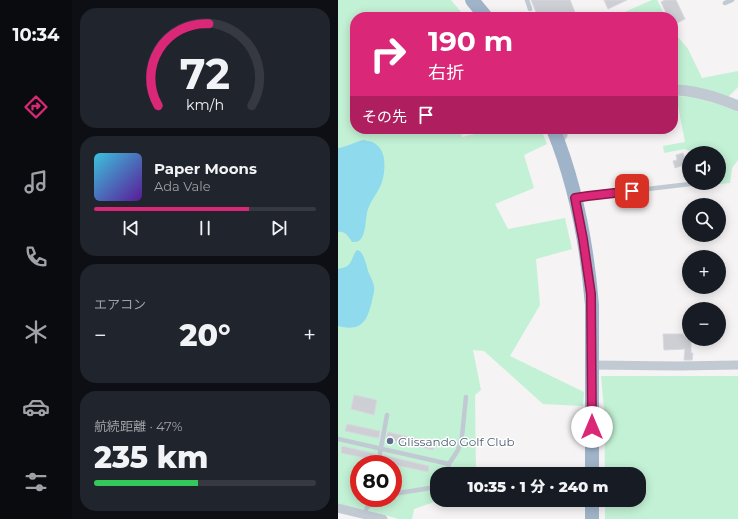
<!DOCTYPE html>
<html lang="ja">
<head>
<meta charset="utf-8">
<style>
  :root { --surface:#171b24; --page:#20242c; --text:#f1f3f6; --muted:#9ea1a6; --line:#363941; --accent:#db2777 }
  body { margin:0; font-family:Montserrat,"Noto Sans JP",sans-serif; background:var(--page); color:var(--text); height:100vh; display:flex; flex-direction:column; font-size:15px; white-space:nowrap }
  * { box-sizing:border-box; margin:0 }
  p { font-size:13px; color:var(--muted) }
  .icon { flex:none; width:22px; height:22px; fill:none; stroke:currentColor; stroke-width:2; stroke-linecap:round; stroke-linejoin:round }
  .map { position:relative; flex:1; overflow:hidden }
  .drawer { display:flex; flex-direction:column; gap:8px; padding:8px; background:#0d0f14; width:266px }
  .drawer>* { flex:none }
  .hud { position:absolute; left:12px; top:12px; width:328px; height:122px; border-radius:16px; box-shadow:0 2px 10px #0003; background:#db2777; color:#fff; overflow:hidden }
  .controls { position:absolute; left:344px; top:146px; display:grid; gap:8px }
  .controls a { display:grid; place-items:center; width:44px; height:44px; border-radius:50%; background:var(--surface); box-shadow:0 2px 10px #0003; font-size:20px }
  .speed { position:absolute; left:12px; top:455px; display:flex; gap:8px; font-size:20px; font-weight:700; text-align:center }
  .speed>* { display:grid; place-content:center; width:52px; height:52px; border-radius:50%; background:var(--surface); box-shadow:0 2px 10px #0003; line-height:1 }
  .speed .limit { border:6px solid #d22; background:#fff; color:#111 }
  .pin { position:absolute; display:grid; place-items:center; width:34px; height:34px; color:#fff; margin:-17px; border-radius:8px; box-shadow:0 2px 6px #0006 }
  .me { position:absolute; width:44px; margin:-22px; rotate:0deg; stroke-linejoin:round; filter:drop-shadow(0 0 3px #0008) }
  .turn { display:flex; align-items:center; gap:14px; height:84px; padding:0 12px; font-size:18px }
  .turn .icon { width:52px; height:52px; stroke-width:2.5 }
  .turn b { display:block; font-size:28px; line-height:34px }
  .then { display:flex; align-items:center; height:38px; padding:0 12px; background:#0003; gap:8px; font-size:15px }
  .big { font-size:30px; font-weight:800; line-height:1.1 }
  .drawer .card { flex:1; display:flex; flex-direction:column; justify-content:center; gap:6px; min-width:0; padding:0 14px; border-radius:16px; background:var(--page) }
  .drawer .dial { align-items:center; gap:0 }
  .dial svg { height:104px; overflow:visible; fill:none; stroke:var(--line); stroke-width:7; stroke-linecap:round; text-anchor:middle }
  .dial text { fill:var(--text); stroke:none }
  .song { display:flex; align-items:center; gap:12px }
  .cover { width:48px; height:48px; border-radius:6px; background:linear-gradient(135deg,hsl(190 70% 55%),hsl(270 70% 35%)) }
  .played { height:4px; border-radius:2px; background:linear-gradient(90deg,var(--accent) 70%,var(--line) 70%) }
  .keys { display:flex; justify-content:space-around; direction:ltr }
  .heat { display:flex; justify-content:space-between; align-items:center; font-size:22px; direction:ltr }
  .charge { height:6px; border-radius:3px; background:linear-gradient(90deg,#34c759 47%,var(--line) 0) }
  .trip { position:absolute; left:92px; top:467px; width:216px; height:40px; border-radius:16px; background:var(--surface); box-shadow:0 2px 10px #0003; font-weight:800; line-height:40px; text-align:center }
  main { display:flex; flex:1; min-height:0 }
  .tabs { display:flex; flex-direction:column; width:72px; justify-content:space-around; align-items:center; background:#090b0e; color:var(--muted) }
  .tabs .icon { width:28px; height:28px }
  .tabs .selected { color:var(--accent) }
  .tabs b { font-size:18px; color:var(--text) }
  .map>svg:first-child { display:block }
  .green { fill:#c3f1d5; fill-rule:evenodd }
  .water { fill:#90daee }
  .building { fill:#cdcfd5; stroke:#d7d9de }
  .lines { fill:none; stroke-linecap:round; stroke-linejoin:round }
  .service { stroke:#c1cad2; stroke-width:4.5 }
  .minor { stroke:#c1cad2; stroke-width:9 }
  .tertiary { stroke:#c1cad2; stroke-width:11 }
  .trunk { stroke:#9fb4c9; stroke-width:14 }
  .route-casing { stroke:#8e194d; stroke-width:10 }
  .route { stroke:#db2777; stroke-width:7 }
  .service-dot { fill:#5c6f8a; stroke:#fff; stroke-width:1.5 }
  .labels { text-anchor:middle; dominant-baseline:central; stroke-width:3; stroke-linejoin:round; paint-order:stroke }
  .service-label { font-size:12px; fill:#4e5e75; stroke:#fff; text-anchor:start }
</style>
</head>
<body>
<main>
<nav class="tabs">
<b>10:34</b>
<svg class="icon selected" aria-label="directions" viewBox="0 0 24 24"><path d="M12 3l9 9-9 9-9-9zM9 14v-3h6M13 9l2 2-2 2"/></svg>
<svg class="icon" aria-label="music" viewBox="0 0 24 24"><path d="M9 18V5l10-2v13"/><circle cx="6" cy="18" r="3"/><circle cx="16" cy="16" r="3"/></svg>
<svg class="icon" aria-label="phone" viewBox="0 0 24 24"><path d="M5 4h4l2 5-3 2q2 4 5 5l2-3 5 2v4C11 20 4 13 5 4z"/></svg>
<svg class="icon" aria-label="climate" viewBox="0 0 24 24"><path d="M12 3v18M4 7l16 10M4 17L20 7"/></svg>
<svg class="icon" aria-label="car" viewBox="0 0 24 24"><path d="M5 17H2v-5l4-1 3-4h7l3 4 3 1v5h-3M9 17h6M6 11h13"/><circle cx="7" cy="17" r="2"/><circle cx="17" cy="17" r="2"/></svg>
<svg class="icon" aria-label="filters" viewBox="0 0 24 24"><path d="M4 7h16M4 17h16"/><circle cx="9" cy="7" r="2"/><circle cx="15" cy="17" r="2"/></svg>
</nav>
<section class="drawer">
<div class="card dial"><svg viewBox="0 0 100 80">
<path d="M14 69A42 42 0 1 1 86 69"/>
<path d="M14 69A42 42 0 0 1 53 6" stroke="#db2777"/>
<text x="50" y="56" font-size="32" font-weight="700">72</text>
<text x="50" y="72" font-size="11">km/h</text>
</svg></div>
<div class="card">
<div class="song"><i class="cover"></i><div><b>Paper Moons</b><p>Ada Vale</p></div></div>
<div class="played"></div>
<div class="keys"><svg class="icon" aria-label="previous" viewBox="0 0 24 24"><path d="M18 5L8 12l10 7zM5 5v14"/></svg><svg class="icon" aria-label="pause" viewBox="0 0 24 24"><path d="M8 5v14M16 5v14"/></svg><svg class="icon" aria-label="next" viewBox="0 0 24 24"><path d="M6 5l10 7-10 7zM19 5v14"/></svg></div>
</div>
<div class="card"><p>エアコン</p>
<div class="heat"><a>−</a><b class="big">20°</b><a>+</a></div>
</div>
<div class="card"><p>航続距離 · 47%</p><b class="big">235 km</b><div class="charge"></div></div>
</section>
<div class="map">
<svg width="400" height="519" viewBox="0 0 400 519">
  <rect width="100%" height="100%" fill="#f5f3f3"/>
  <g class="green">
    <path d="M 0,0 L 113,0 L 127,17 L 17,17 L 17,129 L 122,129 L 124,137 L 158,129 L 203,129 L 209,144 L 186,155 L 196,188 L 157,204 L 170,229 L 227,218 L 234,249 L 198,259 L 202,305 L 172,356 L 246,392 L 245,406 L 205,404 L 146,351 L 135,350 L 143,390 L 137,395 L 138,474 L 99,474 L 99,500 L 102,500 L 76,509 L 74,519 L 61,519 L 28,510 L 0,504 ZM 21,464 L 55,464 L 55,498 L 21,498 Z"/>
    <path d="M 314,0 L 319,0 L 328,17 L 275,17 Z"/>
    <path d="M 335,31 L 350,49 L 364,78 L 400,71 L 400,87 L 390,97 L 335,86 Z"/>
    <path d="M 338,96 L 357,97 L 380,104 L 400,112 L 400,160 L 394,168 L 392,183 L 373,185 L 372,183 L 381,183 L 381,153 L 357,153 L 347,149 L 326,153 L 325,146 L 347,142 Z"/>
    <path d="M 263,376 L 400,376 L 400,519 L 267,519 L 267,500 L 301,500 L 301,474 L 267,474 L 266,409 Z"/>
  </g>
  <g class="water">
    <path d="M 25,140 C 28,141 32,141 34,142 C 49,148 48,169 44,182 C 41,191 33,200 30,209 C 26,220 30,244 14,242 C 10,236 7,231 0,232 L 0,148 C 9,147 16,142 25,140 Z"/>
    <path d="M 19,250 L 22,251 C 27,257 28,264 30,271 C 32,276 35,281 36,286 C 37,291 35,296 34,301 C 29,322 23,332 0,326 L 0,269 C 4,268 10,267 12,263 C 15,259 15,254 19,250 Z"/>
  </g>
  <g class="building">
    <path d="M 193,0 L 232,0 L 239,17 L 200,17 Z"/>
    <path d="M 266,0 L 289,0 L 270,9 Z"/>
    <path d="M 327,0 L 338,0 L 347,19 L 335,25 L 335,17 L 330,17 L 323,2 Z"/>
    <path d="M 345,153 L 349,164 L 337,168 L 335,161 L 339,160 L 338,155 Z"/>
    <path d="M 325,334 L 345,334 L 346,336 L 351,336 L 351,339 L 353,339 L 353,353 L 355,353 L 354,360 L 346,360 L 347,349 L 326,350 Z"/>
    <path d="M 16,395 L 39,400 L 36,415 L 13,409 Z"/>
    <path d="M 9,424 L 42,431 L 41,438 L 39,437 L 39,438 L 7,431 Z"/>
    <path d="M 50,432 L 97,443 L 95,450 L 48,439 Z"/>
    <path d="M 4,446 L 38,454 L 37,460 L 3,453 Z"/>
    <path d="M 45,455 L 91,466 L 90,472 L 44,462 Z"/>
  </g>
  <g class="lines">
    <g class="service">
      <path d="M 189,0 L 192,9"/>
      <path d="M 387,3 L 394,0"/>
      <path d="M 239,198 L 250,196 L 352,184"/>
      <path d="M 0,439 L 111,464"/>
      <path d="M 40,464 L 49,415"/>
      <path d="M 109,474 L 111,464 L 120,450 L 124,436 L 128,397"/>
      <path d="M 55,494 L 92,488 L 99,486"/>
      <path d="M 27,514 C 28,506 33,501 40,498"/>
    </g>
    <g class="minor">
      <path d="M 220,141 L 225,135 L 225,129"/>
      <path d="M 254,365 L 341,366 L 400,365"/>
      <path d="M 0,508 L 45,519"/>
    </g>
    <path class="tertiary" d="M 335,90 C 358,90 379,97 400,106"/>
    <g class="trunk">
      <path d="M 134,0 L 148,17"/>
      <path d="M 215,129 C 238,185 249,245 254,305 L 254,474"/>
      <path d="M 254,500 L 254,519"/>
    </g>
  </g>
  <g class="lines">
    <defs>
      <path id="route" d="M 254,427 L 253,294 L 245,239 L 237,198 L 250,196 L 294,191"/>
    </defs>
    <use href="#route" class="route-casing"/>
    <use href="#route" class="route"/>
  </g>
  <circle class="service-dot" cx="52" cy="441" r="4"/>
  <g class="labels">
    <g class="service-label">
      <text x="60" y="441">Glissando Golf Club</text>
    </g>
  </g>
</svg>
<div class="controls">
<a><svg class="icon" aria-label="sound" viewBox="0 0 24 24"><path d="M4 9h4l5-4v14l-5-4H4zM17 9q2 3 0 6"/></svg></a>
<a><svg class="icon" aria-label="search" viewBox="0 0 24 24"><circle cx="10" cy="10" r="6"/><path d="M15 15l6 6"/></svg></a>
<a>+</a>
<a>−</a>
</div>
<div class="speed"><div class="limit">80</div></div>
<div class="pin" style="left:294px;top:191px;background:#d93025"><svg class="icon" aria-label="arrive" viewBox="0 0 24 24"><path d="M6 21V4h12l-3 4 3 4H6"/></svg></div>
<svg class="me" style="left:254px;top:427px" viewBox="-20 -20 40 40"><circle r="19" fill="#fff"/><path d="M0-13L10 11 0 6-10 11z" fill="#db2777"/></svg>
<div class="trip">10:35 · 1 分 · 240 m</div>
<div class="hud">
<div class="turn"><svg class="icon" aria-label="right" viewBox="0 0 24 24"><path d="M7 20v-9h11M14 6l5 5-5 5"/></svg><div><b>190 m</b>右折</div></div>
<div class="then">その先<svg class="icon" aria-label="arrive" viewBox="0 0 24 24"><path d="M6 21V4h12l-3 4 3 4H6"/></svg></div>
</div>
</div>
</main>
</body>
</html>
